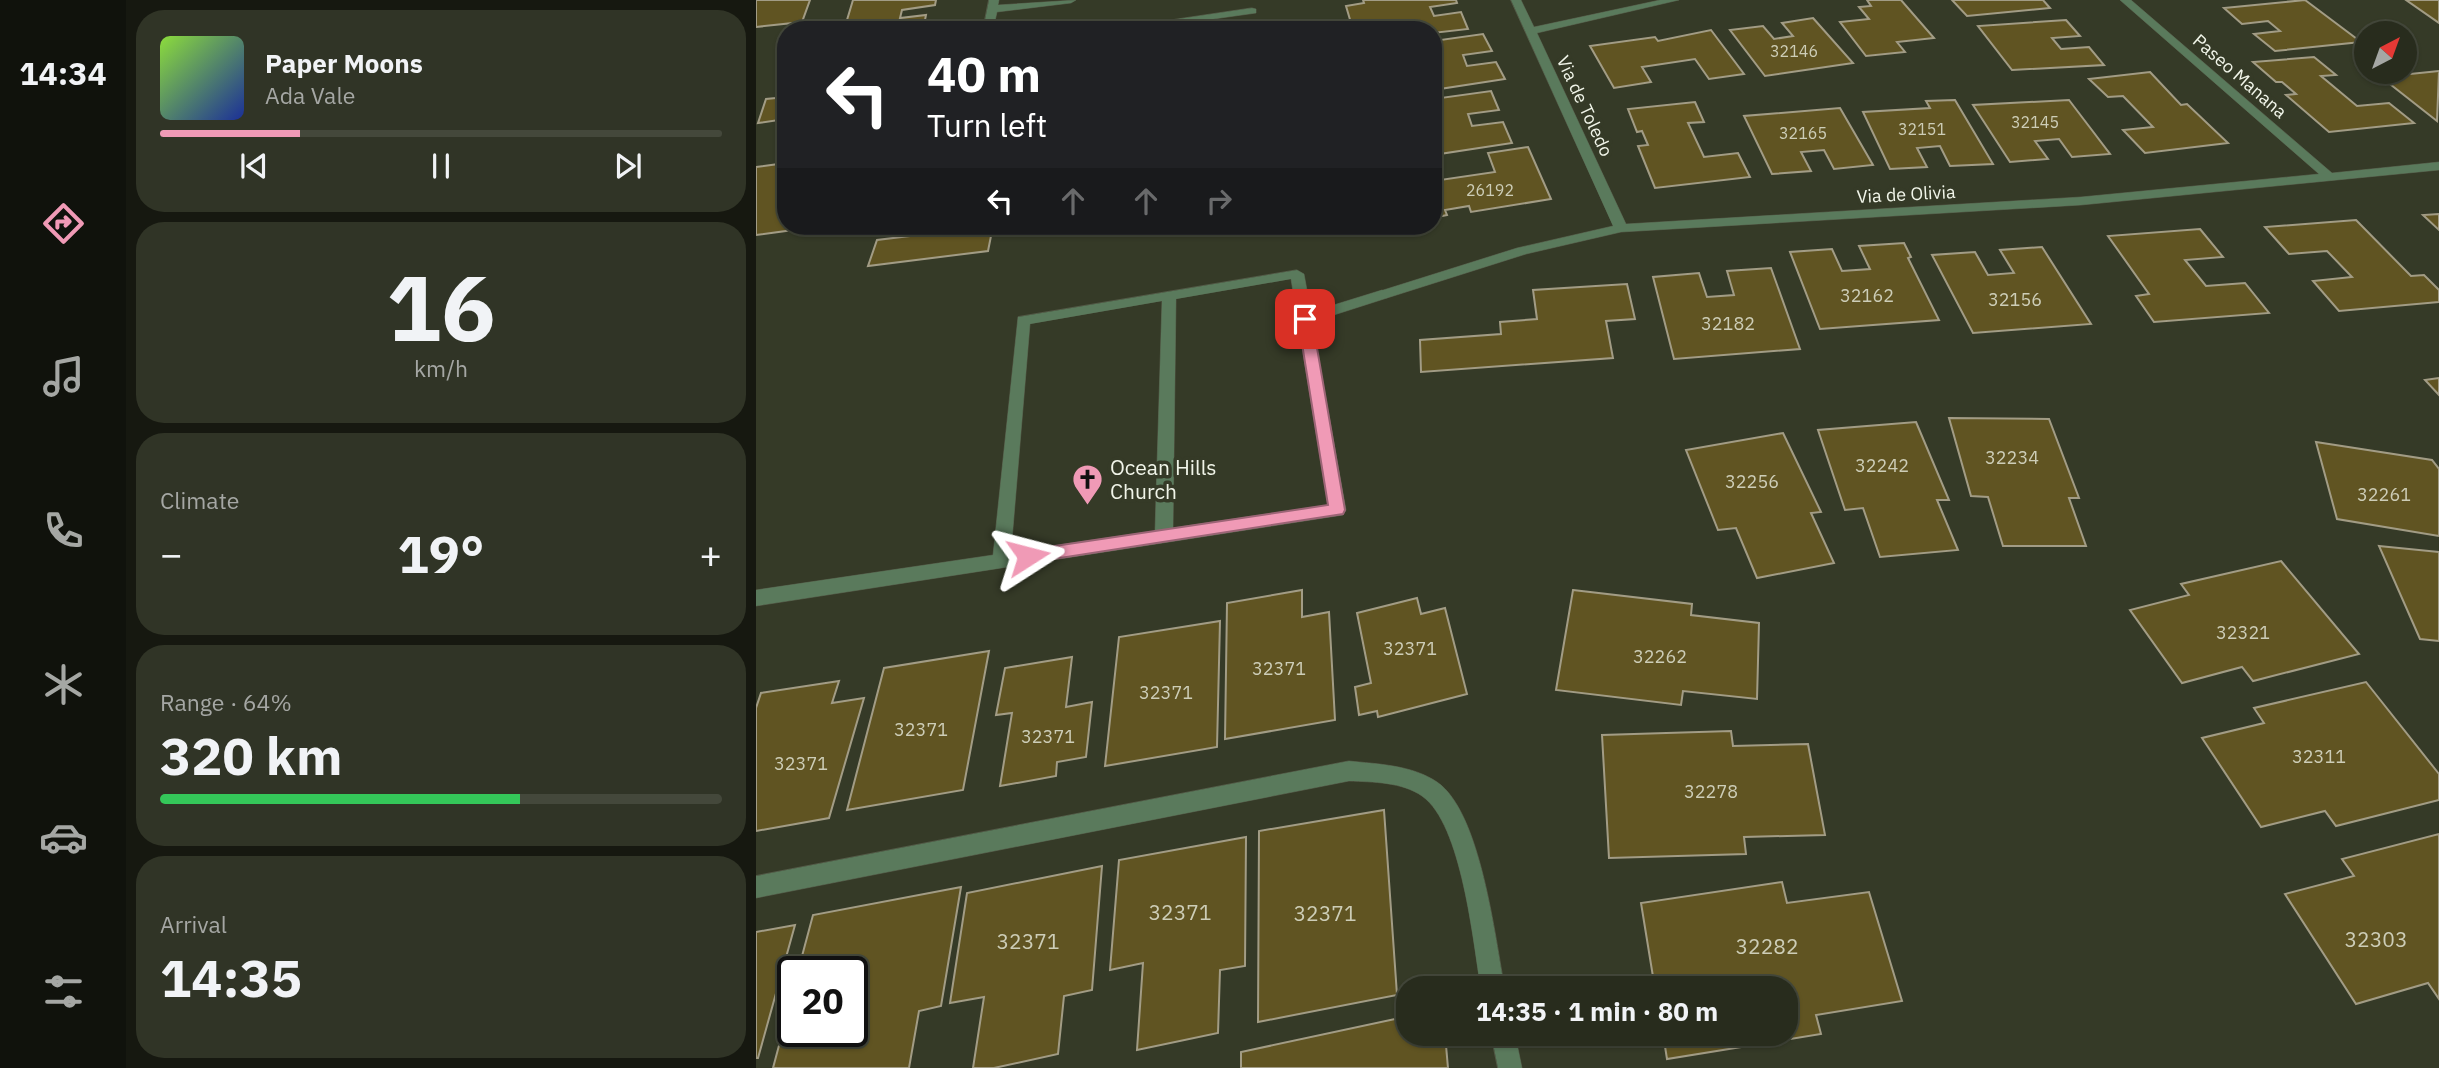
<!DOCTYPE html>
<html lang="en">
<head>
<meta charset="utf-8">
<style>
  :root { --surface:#282c1d; --page:#303426; --text:#f1f3f6; --muted:#a5a7a4; --line:#44483b; --accent:#f09ab6 }
  body { margin:0; font-family:"IBM Plex Sans",sans-serif; background:var(--page); color:var(--text); height:100vh; display:flex; flex-direction:column; font-size:26px; white-space:nowrap }
  * { box-sizing:border-box; margin:0 }
  p { font-size:23px; color:var(--muted) }
  .icon { flex:none; width:38px; height:38px; fill:none; stroke:currentColor; stroke-width:2; stroke-linecap:round; stroke-linejoin:round }
  .map { position:relative; flex:1; overflow:hidden }
  .side { display:flex; flex-direction:column; gap:10px; padding:10px; background:#161810; width:630px }
  .side>* { flex:none }
  .hud { position:absolute; left:21px; top:21px; width:665px; height:214px; border-radius:28px; box-shadow:0 2px 5px #0004,0 0 0 2px var(--line); background:#202124; color:#fff; overflow:hidden }
  .needle { width:46px; rotate:41deg }
  .fabs { position:absolute; left:1598px; top:21px; display:grid; gap:14px }
  .fabs a { display:grid; place-items:center; width:63px; height:63px; border-radius:50%; background:var(--surface); box-shadow:0 2px 5px #0004,0 0 0 2px var(--line); font-size:35px }
  .speed { position:absolute; left:21px; top:956px; display:flex; gap:14px; font-size:35px; font-weight:700; text-align:center }
  .speed>* { display:grid; place-content:center; width:91px; height:91px; border-radius:50%; background:var(--surface); box-shadow:0 2px 5px #0004,0 0 0 2px var(--line); line-height:1 }
  .speed .limit { border:4px solid #111; border-radius:10px; background:#fff; color:#111 }
  .pin { position:absolute; display:grid; place-items:center; width:60px; height:60px; color:#fff; margin:-30px; border-radius:14px; box-shadow:0 4px 10px #0006 }
  .me { position:absolute; width:77px; margin:-38px; rotate:81deg; stroke-linejoin:round; filter:drop-shadow(0 0 5px #0008) }
  .turn { display:flex; align-items:center; gap:24px; height:147px; padding:0 35px; font-size:32px }
  .turn .icon { width:91px; height:91px; stroke-width:2.5 }
  .turn b { display:block; font-size:49px; line-height:60px }
  .lanes { display:flex; align-items:center; height:66px; padding:0 35px; background:#0003; justify-content:center; gap:35px; direction:ltr }
  .lanes .off { opacity:.35 }
  .big { font-size:52px; font-weight:700; line-height:1.1 }
  .side .widget { flex:1; display:flex; flex-direction:column; justify-content:center; gap:10px; min-width:0; padding:0 24px; border-radius:28px; background:var(--page) }
  .side .dial { align-items:center; gap:0 }
  .dial b { font-size:91px; line-height:1 }
  .song { display:flex; align-items:center; gap:21px }
  .cover { width:84px; height:84px; border-radius:10px; background:linear-gradient(135deg,hsl(90 70% 55%),hsl(230 70% 35%)) }
  .played { height:7px; border-radius:4px; background:linear-gradient(90deg,var(--accent) 25%,var(--line) 25%) }
  .keys { display:flex; justify-content:space-around; direction:ltr }
  .heat { display:flex; justify-content:space-between; align-items:center; font-size:38px; direction:ltr }
  .charge { height:10px; border-radius:5px; background:linear-gradient(90deg,#34c759 64%,var(--line) 0) }
  .trip { position:absolute; left:640px; top:976px; width:402px; height:70px; border-radius:28px; background:var(--surface); box-shadow:0 2px 5px #0004,0 0 0 2px var(--line); font-weight:700; line-height:70px; text-align:center }
  main { display:flex; flex:1; min-height:0 }
  .dock { display:flex; flex-direction:column; width:126px; justify-content:space-around; align-items:center; background:#10120c; color:var(--muted) }
  .dock .icon { width:49px; height:49px }
  .dock .current { color:var(--accent) }
  .dock b { font-size:32px; color:var(--text) }
  .map>svg:first-child { display:block }
  .building { fill:#605422; stroke:#a29c85; stroke-width:2 }
  .lines { fill:none; stroke-linecap:round; stroke-linejoin:round }
  .service-casing { stroke:#535846; stroke-width:1 }
  .minor-casing { stroke:#535846; stroke-width:1 }
  .service { fill:#5a7a5c; fill-rule:evenodd }
  .minor { fill:#5a7a5c; fill-rule:evenodd }
  .route { fill:#f09ab6; stroke:#9c6476; stroke-width:2 }
  .labels { text-anchor:middle; dominant-baseline:central; stroke-width:7; stroke-linejoin:round; paint-order:stroke }
  .far-number-label { font-size:16px; fill:#cdcdb7 }
  .far-street-label { font-size:18px; fill:#f1f5e9; stroke:#353a27 }
  .number-label { font-size:18px; fill:#cdcdb7 }
  .poi-label { font-size:21px; fill:#f1f5e9; stroke:#353a27; text-anchor:start }
  .near-number-label { font-size:21px; fill:#cdcdb7 }
</style>
</head>
<body>
<main>
<nav class="dock">
<b>14:34</b>
<svg class="icon current" aria-label="directions" viewBox="0 0 24 24"><path d="M12 3l9 9-9 9-9-9zM9 14v-3h6M13 9l2 2-2 2"/></svg>
<svg class="icon" aria-label="music" viewBox="0 0 24 24"><path d="M9 18V5l10-2v13"/><circle cx="6" cy="18" r="3"/><circle cx="16" cy="16" r="3"/></svg>
<svg class="icon" aria-label="phone" viewBox="0 0 24 24"><path d="M5 4h4l2 5-3 2q2 4 5 5l2-3 5 2v4C11 20 4 13 5 4z"/></svg>
<svg class="icon" aria-label="climate" viewBox="0 0 24 24"><path d="M12 3v18M4 7l16 10M4 17L20 7"/></svg>
<svg class="icon" aria-label="car" viewBox="0 0 24 24"><path d="M5 17H2v-5l4-1 3-4h7l3 4 3 1v5h-3M9 17h6M6 11h13"/><circle cx="7" cy="17" r="2"/><circle cx="17" cy="17" r="2"/></svg>
<svg class="icon" aria-label="filters" viewBox="0 0 24 24"><path d="M4 7h16M4 17h16"/><circle cx="9" cy="7" r="2"/><circle cx="15" cy="17" r="2"/></svg>
</nav>
<section class="side">
<div class="widget">
<div class="song"><i class="cover"></i><div><b>Paper Moons</b><p>Ada Vale</p></div></div>
<div class="played"></div>
<div class="keys"><svg class="icon" aria-label="previous" viewBox="0 0 24 24"><path d="M18 5L8 12l10 7zM5 5v14"/></svg><svg class="icon" aria-label="pause" viewBox="0 0 24 24"><path d="M8 5v14M16 5v14"/></svg><svg class="icon" aria-label="next" viewBox="0 0 24 24"><path d="M6 5l10 7-10 7zM19 5v14"/></svg></div>
</div>
<div class="widget dial"><b>16</b><p>km/h</p></div>
<div class="widget"><p>Climate</p>
<div class="heat"><a>−</a><b class="big">19°</b><a>+</a></div>
</div>
<div class="widget"><p>Range · 64%</p><b class="big">320 km</b><div class="charge"></div></div>
<div class="widget"><p>Arrival</p><b class="big">14:35</b></div>
</section>
<div class="map">
<svg width="1683" height="1068" viewBox="0 0 1683 1068">
  <rect width="100%" height="100%" fill="#353a27"/>
  <g class="building">
    <path d="M 0,0 L 54,0 L 46,22 L 0,27 Z"/>
    <path d="M 97,0 L 180,0 L 179,5 L 146,10 L 144,18 L 170,15 L 167,30 L 88,30 Z"/>
    <path d="M 607,0 L 700,0 L 701,3 L 674,7 L 678,16 L 705,12 L 712,29 L 677,33 L 677,30 L 606,30 L 604,22 L 595,23 L 590,6 L 608,3 Z"/>
    <path d="M 1111,0 L 1145,0 L 1178,38 L 1141,42 L 1149,52 L 1110,56 L 1084,22 L 1113,19 L 1103,7 L 1115,6 Z"/>
    <path d="M 1196,0 L 1287,0 L 1294,8 L 1211,16 Z"/>
    <path d="M 1549,0 L 1605,42 L 1519,51 L 1498,34 L 1524,31 L 1512,21 L 1486,24 L 1468,8 Z"/>
    <path d="M 1650,0 L 1683,0 L 1683,23 Z"/>
    <path d="M 1057,18 L 1097,63 L 1009,76 L 974,30 L 1007,26 L 1018,39 L 1037,36 L 1026,23 Z"/>
    <path d="M 1310,20 L 1324,36 L 1296,38 L 1305,49 L 1333,47 L 1348,65 L 1256,70 L 1222,26 Z"/>
    <path d="M 955,30 L 988,74 L 953,79 L 939,59 L 886,67 L 895,82 L 858,88 L 834,46 L 899,37 L 902,41 Z"/>
    <path d="M 727,34 L 736,51 L 707,55 L 711,66 L 740,62 L 749,79 L 677,90 L 677,41 Z"/>
    <path d="M 1558,57 L 1580,75 L 1565,76 L 1601,106 L 1633,103 L 1658,123 L 1573,132 L 1530,95 L 1540,94 L 1526,82 L 1520,82 L 1497,62 Z"/>
    <path d="M 1683,71 L 1681,121 L 1625,77 Z"/>
    <path d="M 1394,72 L 1425,105 L 1431,104 L 1472,143 L 1389,153 L 1367,130 L 1397,127 L 1367,96 L 1352,97 L 1333,79 Z"/>
    <path d="M 735,91 L 743,110 L 712,114 L 716,126 L 747,122 L 756,143 L 677,155 L 677,99 Z"/>
    <path d="M 30,97 L 30,119 L 2,123 L 10,99 Z"/>
    <path d="M 1199,100 L 1237,164 L 1194,166 L 1184,146 L 1161,148 L 1171,167 L 1134,169 L 1107,112 L 1174,108 L 1170,101 Z"/>
    <path d="M 1313,100 L 1354,154 L 1316,157 L 1303,139 L 1279,141 L 1292,159 L 1254,162 L 1217,105 Z"/>
    <path d="M 939,102 L 948,122 L 932,123 L 948,157 L 982,153 L 994,177 L 899,188 L 882,146 L 892,145 L 886,131 L 881,132 L 872,109 Z"/>
    <path d="M 1084,108 L 1117,165 L 1078,169 L 1068,150 L 1045,152 L 1055,171 L 1016,174 L 988,116 Z"/>
    <path d="M 772,147 L 795,199 L 715,212 L 713,206 L 689,210 L 691,215 L 677,218 L 677,181 L 739,172 L 732,153 Z"/>
    <path d="M 30,163 L 30,226 L 39,226 L 37,230 L 0,235 L 0,167 Z"/>
    <path d="M 1683,214 L 1683,230 L 1667,215 Z"/>
    <path d="M 1600,220 L 1655,276 L 1668,275 L 1683,290 L 1683,302 L 1583,311 L 1557,281 L 1596,277 L 1571,251 L 1533,254 L 1509,227 Z"/>
    <path d="M 237,226 L 232,251 L 112,266 L 121,240 Z"/>
    <path d="M 1444,229 L 1467,257 L 1429,260 L 1450,286 L 1489,283 L 1513,313 L 1398,322 L 1380,296 L 1393,294 L 1352,236 Z"/>
    <path d="M 1148,243 L 1155,257 L 1152,258 L 1183,320 L 1064,329 L 1034,252 L 1076,249 L 1086,271 L 1114,269 L 1103,246 Z"/>
    <path d="M 1286,247 L 1335,324 L 1217,333 L 1176,255 L 1219,252 L 1232,275 L 1258,273 L 1244,250 Z"/>
    <path d="M 1015,268 L 1044,349 L 918,359 L 897,277 L 943,273 L 951,297 L 978,295 L 971,271 Z"/>
    <path d="M 871,284 L 879,319 L 850,321 L 857,358 L 665,372 L 664,340 L 745,334 L 744,322 L 781,319 L 777,290 Z"/>
    <path d="M 1683,378 L 1683,395 L 1669,380 Z"/>
    <path d="M 1193,418 L 1293,419 L 1323,498 L 1313,498 L 1330,546 L 1247,546 L 1232,497 L 1215,496 Z"/>
    <path d="M 1160,422 L 1193,500 L 1181,500 L 1202,550 L 1124,557 L 1107,508 L 1089,510 L 1062,430 Z"/>
    <path d="M 1027,433 L 1065,512 L 1055,513 L 1078,563 L 1001,578 L 980,528 L 962,530 L 930,450 Z"/>
    <path d="M 1560,442 L 1676,460 L 1683,469 L 1683,536 L 1581,519 Z"/>
    <path d="M 1623,546 L 1683,552 L 1683,641 L 1664,639 Z"/>
    <path d="M 1525,561 L 1603,654 L 1497,681 L 1486,667 L 1426,683 L 1374,610 L 1433,595 L 1425,584 Z"/>
    <path d="M 546,590 L 546,617 L 573,612 L 579,720 L 469,739 L 471,603 Z"/>
    <path d="M 817,590 L 936,604 L 935,615 L 1003,623 L 1001,699 L 927,691 L 925,705 L 800,690 Z"/>
    <path d="M 661,598 L 665,614 L 689,608 L 711,694 L 622,717 L 621,711 L 603,715 L 599,687 L 615,683 L 601,613 Z"/>
    <path d="M 464,621 L 461,747 L 349,766 L 363,637 Z"/>
    <path d="M 233,651 L 207,790 L 91,810 L 128,668 Z"/>
    <path d="M 316,657 L 310,707 L 336,702 L 330,757 L 301,762 L 300,776 L 244,786 L 256,713 L 240,715 L 249,668 Z"/>
    <path d="M 83,681 L 76,703 L 108,698 L 73,818 L 0,831 L 0,708 L 5,693 Z"/>
    <path d="M 1610,682 L 1683,774 L 1683,800 L 1580,826 L 1569,811 L 1505,827 L 1446,738 L 1508,723 L 1498,708 Z"/>
    <path d="M 975,731 L 977,746 L 1052,744 L 1069,835 L 988,837 L 990,854 L 853,858 L 846,735 Z"/>
    <path d="M 628,810 L 641,995 L 502,1022 L 503,831 Z"/>
    <path d="M 1683,834 L 1683,999 L 1672,983 L 1600,1004 L 1529,894 L 1598,876 L 1586,859 Z"/>
    <path d="M 490,837 L 489,966 L 464,970 L 462,1033 L 381,1050 L 387,963 L 354,970 L 363,860 Z"/>
    <path d="M 346,866 L 336,990 L 308,996 L 302,1054 L 238,1068 L 217,1068 L 228,997 L 194,1003 L 211,893 Z"/>
    <path d="M 1026,882 L 1031,903 L 1113,892 L 1146,1001 L 1060,1015 L 1065,1034 L 911,1059 L 907,1034 L 1031,1034 L 1031,989 L 899,989 L 885,903 Z"/>
    <path d="M 205,887 L 185,1006 L 163,1011 L 153,1068 L 17,1068 L 37,993 L 37,1031 L 96,1031 L 96,971 L 42,971 L 57,915 Z"/>
    <path d="M 39,925 L 2,1058 L 0,1058 L 0,932 Z"/>
    <path d="M 653,1016 L 653,1034 L 689,1034 L 692,1068 L 485,1068 L 485,1052 Z"/>
  </g>
  <g class="lines">
    <defs>
      <g id="service">
        <path d="M 233,0 L 243,0 L 242,5 L 320,0 L 315,3 L 241,12 L 237,30 L 227,30 Z"/>
        <path d="M 496,8 L 500,9 L 500,13 L 379,30 L 348,30 Z"/>
        <path d="M 541,270 L 548,274 L 555,312 L 626,290 L 633,295 L 631,298 L 556,322 L 590,510 L 587,515 L 0,606 L 0,590 L 237,555 L 262,317 ZM 535,279 L 572,505 L 417,528 L 420,299 ZM 406,301 L 399,531 L 255,552 L 274,324 Z"/>
      </g>
      <g id="minor">
        <path d="M 755,0 L 765,0 L 778,27 L 904,0 L 923,0 L 781,33 L 870,224 L 1325,197 L 1563,174 L 1364,0 L 1375,0 L 1576,173 L 1683,162 L 1683,170 L 1325,205 L 865,232 L 770,254 L 631,298 L 621,298 L 621,292 L 761,248 L 857,226 Z"/>
        <path d="M 593,761 C 622,764 656,765 681,782 C 725,812 739,938 749,989 L 725,989 C 717,942 706,824 666,796 C 646,782 617,782 593,781 L 0,898 L 0,876 Z"/>
        <path d="M 735,1034 L 759,1034 L 766,1068 L 742,1068 Z"/>
      </g>
    </defs>
    <use href="#service" class="service-casing"/>
    <use href="#minor" class="minor-casing"/>
    <use href="#service" class="service"/>
    <use href="#minor" class="minor"/>
  </g>
  <path class="route" d="M 549,314 L 556,319 L 589,510 L 587,514 L 272,563 L 267,561 L 264,556 L 272,550 L 572,505 L 542,319 Z"/>
  <defs>
    <symbol id="church-pin" viewBox="-11 -11 22 30"><path d="M0 17L-7.5 6A9.5 9.5 0 1 1 7.5 6Z" fill="#f09ab6" stroke="#353a27"/><path d="M-1.2-6h2.4v3.5h3.3v2.4h-3.3V6h-2.4V-.1h-3.3v-2.4h3.3Z" fill="#111"/></symbol>
  </defs>
  <g fill-rule="evenodd">
    <use href="#church-pin" x="314" y="462" width="35" height="47"/>
  </g>
  <g class="labels">
    <g class="far-number-label">
      <text x="1038" y="51">32146</text>
      <text x="1279" y="122">32145</text>
      <text x="1166" y="129">32151</text>
      <text x="1047" y="133">32165</text>
      <text x="734" y="190">26192</text>
    </g>
    <g class="far-street-label">
      <text transform="translate(1484 76) rotate(41)">Paseo Manana</text>
      <text transform="translate(829 106) rotate(65)">Via de Toledo</text>
      <text transform="translate(1150 194) rotate(-3)">Via de Olivia</text>
    </g>
    <g class="number-label">
      <text x="1111" y="295">32162</text>
      <text x="1259" y="299">32156</text>
      <text x="972" y="323">32182</text>
      <text x="1256" y="457">32234</text>
      <text x="1126" y="465">32242</text>
      <text x="996" y="481">32256</text>
      <text x="1628" y="494">32261</text>
      <text x="1487" y="632">32321</text>
      <text x="654" y="648">32371</text>
      <text x="904" y="656">32262</text>
      <text x="523" y="668">32371</text>
      <text x="410" y="692">32371</text>
      <text x="165" y="729">32371</text>
      <text x="292" y="736">32371</text>
      <text x="1563" y="756">32311</text>
      <text x="45" y="763">32371</text>
      <text x="955" y="791">32278</text>
    </g>
    <g class="poi-label">
      <text x="354" y="467">Ocean Hills<tspan x="354" dy="24">Church</tspan></text>
    </g>
    <g class="near-number-label">
      <text x="424" y="912">32371</text>
      <text x="569" y="913">32371</text>
      <text x="1620" y="939">32303</text>
      <text x="272" y="941">32371</text>
      <text x="1011" y="946">32282</text>
    </g>
  </g>
</svg>
<div class="fabs">
<a><svg class="needle" viewBox="-14 -14 28 28"><path d="M0-13l5 13h-10z" fill="#e53935"/><path d="M0 13l5-13h-10z" fill="#a5a7a4"/></svg></a>
</div>
<div class="speed"><div class="limit">20</div></div>
<div class="pin" style="left:549px;top:319px;background:#d93025"><svg class="icon" aria-label="arrive" viewBox="0 0 24 24"><path d="M6 21V4h12l-3 4 3 4H6"/></svg></div>
<svg class="me" style="left:272px;top:556px" viewBox="-20 -20 40 40"><path d="M0-17L14 15 0 8-14 15z" fill="#f09ab6" stroke="#fff" stroke-width="4"/></svg>
<div class="trip">14:35 · 1 min · 80 m</div>
<div class="hud">
<div class="turn"><svg class="icon" aria-label="left" viewBox="0 0 24 24"><path d="M17 20v-9H6M10 6l-5 5 5 5"/></svg><div><b>40 m</b>Turn left</div></div>
<div class="lanes"><svg class="icon" aria-label="left" viewBox="0 0 24 24"><path d="M17 20v-9H6M10 6l-5 5 5 5"/></svg><svg class="icon off" aria-label="ahead" viewBox="0 0 24 24"><path d="M12 20V5M6 11l6-6 6 6"/></svg><svg class="icon off" aria-label="ahead" viewBox="0 0 24 24"><path d="M12 20V5M6 11l6-6 6 6"/></svg><svg class="icon off" aria-label="right" viewBox="0 0 24 24"><path d="M7 20v-9h11M14 6l5 5-5 5"/></svg></div>
</div>
</div>
</main>
</body>
</html>
